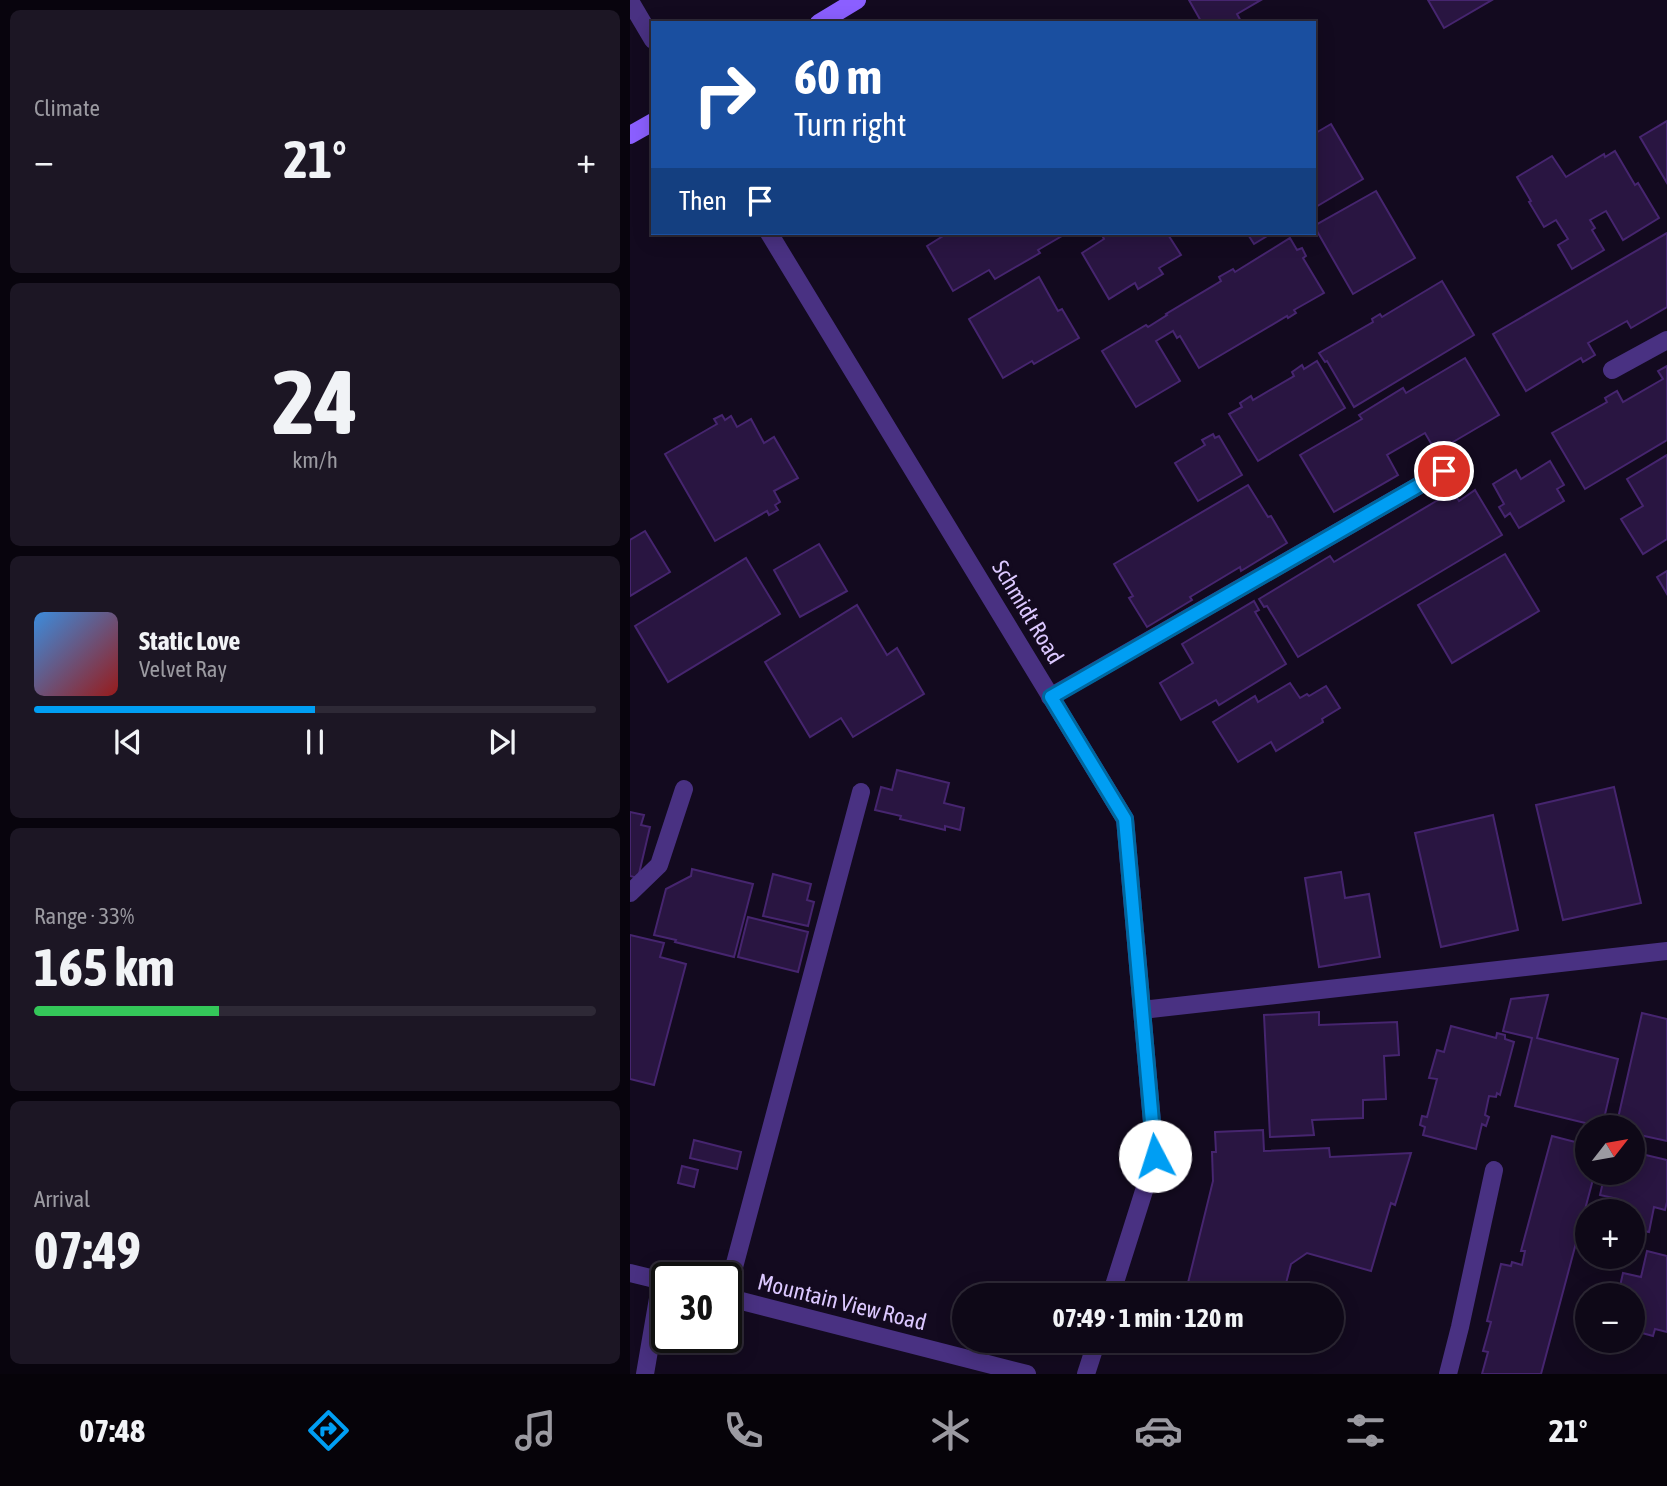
<!DOCTYPE html>
<html lang="en">
<head>
<meta charset="utf-8">
<style>
  :root { --surface:#0e0817; --page:#1c1624; --text:#f1f3f6; --muted:#9b9aa1; --line:#2e2936; --accent:#009ef3 }
  body { margin:0; font-family:"Asap Condensed",sans-serif; background:var(--page); color:var(--text); height:100vh; display:flex; flex-direction:column; font-size:26px; white-space:nowrap }
  * { box-sizing:border-box; margin:0 }
  p { font-size:23px; color:var(--muted) }
  .icon { flex:none; width:38px; height:38px; fill:none; stroke:currentColor; stroke-width:2; stroke-linecap:round; stroke-linejoin:round }
  .map { position:relative; flex:1; overflow:hidden }
  .panel { display:flex; flex-direction:column; gap:10px; padding:10px; background:#08040d; width:630px }
  .panel>* { flex:none }
  .guide { position:absolute; left:21px; top:21px; width:665px; height:214px; border-radius:0px; box-shadow:0 4px 18px #0003,0 0 0 2px var(--line); background:#1a4fa0; color:#fff; overflow:hidden }
  .needle { width:46px; rotate:59deg }
  .buttons { position:absolute; left:945px; top:1115px; display:grid; gap:14px }
  .buttons a { display:grid; place-items:center; width:70px; height:70px; border-radius:50%; background:var(--surface); box-shadow:0 4px 18px #0003,0 0 0 2px var(--line); font-size:35px }
  .speed { position:absolute; left:21px; top:1262px; display:flex; gap:14px; font-size:35px; font-weight:700; text-align:center }
  .speed>* { display:grid; place-content:center; width:91px; height:91px; border-radius:50%; background:var(--surface); box-shadow:0 4px 18px #0003,0 0 0 2px var(--line); line-height:1 }
  .speed .limit { border:4px solid #111; border-radius:10px; background:#fff; color:#111 }
  .pin { position:absolute; display:grid; place-items:center; width:60px; height:60px; color:#fff; margin:-30px; border:4px solid #fff; border-radius:50%; box-shadow:0 2px 7px #0007 }
  .me { position:absolute; width:77px; margin:-38px; rotate:355deg; stroke-linejoin:round; filter:drop-shadow(0 0 5px #0008) }
  .turn { display:flex; align-items:center; gap:24px; height:147px; padding:0 28px; font-size:32px }
  .turn .icon { width:91px; height:91px; stroke-width:2.5 }
  .turn b { display:block; font-size:49px; line-height:60px }
  .then { display:flex; align-items:center; height:66px; padding:0 28px; background:#0003; gap:14px; font-size:26px }
  .big { font-size:52px; font-weight:700; line-height:1.1 }
  .panel .tile { flex:1; display:flex; flex-direction:column; justify-content:center; gap:10px; min-width:0; padding:0 24px; border-radius:10px; background:var(--page) }
  .panel .dial { align-items:center; gap:0 }
  .dial b { font-size:91px; line-height:1 }
  .song { display:flex; align-items:center; gap:21px }
  .cover { width:84px; height:84px; border-radius:10px; background:linear-gradient(135deg,hsl(210 70% 55%),hsl(0 70% 35%)) }
  .played { height:7px; border-radius:4px; background:linear-gradient(90deg,var(--accent) 50%,var(--line) 50%) }
  .keys { display:flex; justify-content:space-around; direction:ltr }
  .heat { display:flex; justify-content:space-between; align-items:center; font-size:38px; direction:ltr }
  .charge { height:10px; border-radius:5px; background:linear-gradient(90deg,#34c759 33%,var(--line) 0) }
  .trip { position:absolute; left:322px; top:1283px; width:392px; height:70px; border-radius:35px; background:var(--surface); box-shadow:0 4px 18px #0003,0 0 0 2px var(--line); font-weight:700; line-height:70px; text-align:center }
  .tab-bar { display:flex; height:112px; justify-content:space-around; align-items:center; background:#060309; color:var(--muted) }
  .tab-bar .icon { width:49px; height:49px }
  .tab-bar .active { color:var(--accent) }
  .tab-bar b { font-size:32px; color:var(--text) }
  main { display:flex; flex:1; min-height:0 }
  .map>svg:first-child { display:block }
  .building { fill:#291541; stroke:#46256f; stroke-width:2 }
  .lines { fill:none; stroke-linecap:round; stroke-linejoin:round }
  .service { stroke:#493182; stroke-width:18 }
  .minor { stroke:#493182; stroke-width:18 }
  .tertiary { stroke:#493182; stroke-width:18 }
  .secondary { stroke:#8b5fff; stroke-width:18 }
  .route-casing { stroke:#00679e; stroke-width:18 }
  .route { stroke:#009ef3; stroke-width:12 }
  .labels { text-anchor:middle; dominant-baseline:central; stroke-width:7; stroke-linejoin:round; paint-order:stroke }
  .street-label { font-size:23px; fill:#dcc8ff; stroke:#130a1f }
</style>
</head>
<body>
<main>
<section class="panel">
<div class="tile"><p>Climate</p>
<div class="heat"><a>−</a><b class="big">21°</b><a>+</a></div>
</div>
<div class="tile dial"><b>24</b><p>km/h</p></div>
<div class="tile">
<div class="song"><i class="cover"></i><div><b>Static Love</b><p>Velvet Ray</p></div></div>
<div class="played"></div>
<div class="keys"><svg class="icon" aria-label="previous" viewBox="0 0 24 24"><path d="M18 5L8 12l10 7zM5 5v14"/></svg><svg class="icon" aria-label="pause" viewBox="0 0 24 24"><path d="M8 5v14M16 5v14"/></svg><svg class="icon" aria-label="next" viewBox="0 0 24 24"><path d="M6 5l10 7-10 7zM19 5v14"/></svg></div>
</div>
<div class="tile"><p>Range · 33%</p><b class="big">165 km</b><div class="charge"></div></div>
<div class="tile"><p>Arrival</p><b class="big">07:49</b></div>
</section>
<div class="map">
<svg width="1037" height="1374" viewBox="0 0 1037 1374">
  <rect width="100%" height="100%" fill="#130a1f"/>
  <g class="building">
    <path d="M 559,0 L 631,0 L 607,14 L 612,23 L 572,23 Z"/>
    <path d="M 798,0 L 862,0 L 814,28 Z"/>
    <path d="M 1037,121 L 1037,183 L 1010,137 Z"/>
    <path d="M 701,124 L 733,179 L 684,208 L 684,134 Z"/>
    <path d="M 985,151 L 1005,185 L 1008,183 L 1029,218 L 993,240 L 976,211 L 960,220 L 965,228 L 962,230 L 974,250 L 942,269 L 928,245 L 938,239 L 926,220 L 914,227 L 899,202 L 901,201 L 887,177 L 922,156 L 936,177 L 974,154 L 975,157 Z"/>
    <path d="M 746,191 L 785,258 L 723,294 L 684,226 Z"/>
    <path d="M 318,233 L 437,233 L 408,250 L 410,253 L 365,279 L 359,270 L 323,291 L 297,246 Z"/>
    <path d="M 471,233 L 537,233 L 551,255 L 529,268 L 533,274 L 508,289 L 505,283 L 479,299 L 452,253 L 474,239 Z"/>
    <path d="M 617,233 L 642,233 L 624,244 Z"/>
    <path d="M 1037,233 L 1037,307 L 1001,328 L 997,321 L 958,343 L 965,355 L 953,362 L 951,358 L 896,391 L 863,334 Z"/>
    <path d="M 660,238 L 667,250 L 672,248 L 676,256 L 673,258 L 694,293 L 664,310 L 666,313 L 658,318 L 657,316 L 569,368 L 550,336 L 547,338 L 543,331 L 526,341 L 550,381 L 506,407 L 472,351 L 516,325 L 518,327 L 537,315 L 536,314 L 591,281 L 589,277 L 603,269 L 605,272 Z"/>
    <path d="M 409,277 L 428,311 L 432,309 L 449,338 L 404,364 L 402,361 L 373,378 L 339,319 Z"/>
    <path d="M 812,281 L 844,335 L 724,407 L 697,361 L 695,362 L 689,353 L 743,322 L 742,319 L 750,314 L 752,317 Z"/>
    <path d="M 835,358 L 869,415 L 806,452 L 795,433 L 757,455 L 768,475 L 704,512 L 670,455 L 732,419 L 729,415 L 773,388 L 776,393 Z"/>
    <path d="M 687,361 L 715,408 L 628,461 L 599,414 L 612,407 L 610,403 L 621,396 L 623,400 L 664,376 L 662,372 L 672,365 L 674,369 Z"/>
    <path d="M 1037,366 L 1037,440 L 955,489 L 922,433 L 977,402 L 975,398 L 987,391 L 993,402 L 1033,379 L 1028,371 Z"/>
    <path d="M 92,415 L 95,420 L 101,416 L 107,427 L 121,419 L 134,443 L 144,437 L 168,478 L 144,491 L 150,502 L 145,505 L 148,510 L 139,515 L 137,511 L 85,541 L 35,454 L 87,424 L 84,419 Z"/>
    <path d="M 583,434 L 585,438 L 589,436 L 612,475 L 568,501 L 545,463 L 575,445 L 572,440 Z"/>
    <path d="M 1037,455 L 1037,539 L 1013,554 L 991,519 L 1013,506 L 997,479 Z"/>
    <path d="M 920,461 L 934,485 L 927,489 L 934,501 L 889,528 L 880,513 L 875,517 L 869,507 L 874,504 L 863,484 L 886,470 L 891,479 Z"/>
    <path d="M 618,485 L 638,517 L 641,516 L 657,543 L 611,571 L 610,567 L 560,597 L 562,600 L 517,627 L 499,598 L 503,596 L 484,564 Z"/>
    <path d="M 845,490 L 872,535 L 668,657 L 637,606 L 634,607 L 629,599 L 700,556 L 704,562 L 823,491 L 829,501 Z"/>
    <path d="M 15,531 L 40,572 L 0,596 L 0,540 Z"/>
    <path d="M 189,544 L 217,591 L 170,617 L 144,570 Z"/>
    <path d="M 875,554 L 909,611 L 822,663 L 788,605 Z"/>
    <path d="M 116,558 L 150,614 L 38,682 L 5,626 Z"/>
    <path d="M 1037,571 L 1037,594 L 1027,577 Z"/>
    <path d="M 624,601 L 629,610 L 625,612 L 656,664 L 589,705 L 586,700 L 551,720 L 530,683 L 563,663 L 552,644 Z"/>
    <path d="M 227,605 L 257,655 L 267,648 L 294,694 L 223,737 L 211,718 L 180,737 L 135,662 Z"/>
    <path d="M 660,683 L 670,698 L 677,694 L 679,696 L 696,686 L 710,708 L 692,719 L 693,722 L 646,751 L 641,742 L 608,762 L 583,722 L 625,696 L 628,702 Z"/>
    <path d="M 267,770 L 319,783 L 314,803 L 334,808 L 330,830 L 315,826 L 315,830 L 270,819 L 271,816 L 245,810 L 251,787 L 262,790 Z"/>
    <path d="M 984,787 L 1011,903 L 933,920 L 906,805 Z"/>
    <path d="M 0,812 L 14,815 L 11,825 L 20,827 L 8,878 L 0,876 Z"/>
    <path d="M 863,815 L 888,930 L 811,947 L 785,833 Z"/>
    <path d="M 62,869 L 123,884 L 104,957 L 45,942 L 46,940 L 24,935 L 36,889 L 61,876 Z"/>
    <path d="M 711,872 L 715,898 L 739,894 L 750,957 L 689,967 L 675,878 Z"/>
    <path d="M 143,874 L 181,884 L 177,900 L 184,902 L 178,926 L 133,916 Z"/>
    <path d="M 118,917 L 178,932 L 168,972 L 108,957 Z"/>
    <path d="M 0,935 L 34,943 L 30,957 L 56,964 L 24,1085 L 0,1079 Z"/>
    <path d="M 918,995 L 907,1038 L 988,1059 L 972,1127 L 885,1106 L 902,1038 L 873,1031 L 881,999 Z"/>
    <path d="M 689,1012 L 689,1025 L 767,1022 L 769,1055 L 754,1056 L 756,1099 L 733,1100 L 733,1118 L 682,1120 L 684,1135 L 640,1137 L 634,1015 Z"/>
    <path d="M 1012,1013 L 1037,1019 L 1037,1141 L 1005,1134 L 1004,1137 L 1003,1137 L 1003,1127 L 986,1127 Z"/>
    <path d="M 821,1026 L 866,1038 L 867,1033 L 875,1035 L 875,1039 L 884,1042 L 870,1095 L 867,1093 L 866,1097 L 859,1096 L 855,1115 L 859,1117 L 856,1126 L 852,1124 L 846,1149 L 793,1135 L 795,1127 L 790,1125 L 792,1116 L 797,1117 L 807,1079 L 799,1078 L 807,1050 L 814,1052 Z"/>
    <path d="M 633,1130 L 634,1151 L 699,1148 L 700,1157 L 781,1153 L 765,1205 L 761,1203 L 741,1271 L 677,1253 L 661,1264 L 653,1295 L 555,1295 L 583,1181 L 582,1152 L 586,1152 L 585,1132 Z"/>
    <path d="M 922,1136 L 957,1145 L 957,1172 L 965,1172 L 911,1374 L 852,1374 L 858,1352 L 853,1351 L 861,1322 L 857,1321 L 871,1264 L 881,1266 L 882,1262 L 892,1265 L 895,1251 L 891,1251 Z"/>
    <path d="M 64,1140 L 111,1152 L 107,1169 L 60,1158 Z"/>
    <path d="M 1003,1152 L 1037,1160 L 1037,1202 L 1035,1210 L 1024,1207 L 1019,1232 L 1003,1229 L 1003,1211 L 985,1211 L 988,1199 L 970,1195 L 973,1182 L 969,1180 L 971,1172 L 1003,1172 Z"/>
    <path d="M 52,1166 L 68,1170 L 64,1187 L 48,1183 Z"/>
    <path d="M 1017,1251 L 1037,1256 L 1037,1332 L 1025,1329 L 1023,1336 L 1012,1333 L 1013,1326 L 1003,1323 L 1003,1295 L 988,1295 L 993,1273 L 1011,1277 Z"/>
  </g>
  <g class="lines">
    <g class="service">
      <path d="M 982,370 L 1037,340"/>
      <path d="M 420,697 L 814,471"/>
      <path d="M 0,893 L 29,865 L 54,789"/>
      <path d="M 512,1010 L 1037,951"/>
      <path d="M 96,1297 L 231,792"/>
      <path d="M 15,1374 L 31,1281"/>
      <path d="M 818,1374 L 830,1327 L 864,1170"/>
    </g>
    <g class="minor">
      <path d="M 0,1 L 23,40"/>
      <path d="M 139,233 L 495,819 L 525,1156 L 481,1295"/>
      <path d="M 456,1374 L 467,1340"/>
    </g>
    <g class="tertiary">
      <path d="M 0,1273 L 37,1282"/>
      <path d="M 96,1297 L 397,1374"/>
    </g>
    <g class="secondary">
      <path d="M 189,23 L 227,0"/>
      <path d="M 0,135 L 23,122"/>
    </g>
  </g>
  <g class="lines">
    <defs>
      <path id="route" d="M 525,1156 L 495,819 L 421,697 L 814,471"/>
    </defs>
    <use href="#route" class="route-casing"/>
    <use href="#route" class="route"/>
  </g>
  <g class="labels">
    <g class="street-label">
      <text transform="translate(398 612) rotate(59)">Schmidt Road</text>
      <text transform="translate(212 1302) rotate(14)">Mountain View Road</text>
    </g>
  </g>
</svg>
<div class="buttons">
<a><svg class="needle" viewBox="-14 -14 28 28"><path d="M0-13l5 13h-10z" fill="#e53935"/><path d="M0 13l5-13h-10z" fill="#9b9aa1"/></svg></a>
<a>+</a>
<a>−</a>
</div>
<div class="speed"><div class="limit">30</div></div>
<div class="pin" style="left:814px;top:471px;background:#d93025"><svg class="icon" aria-label="arrive" viewBox="0 0 24 24"><path d="M6 21V4h12l-3 4 3 4H6"/></svg></div>
<svg class="me" style="left:525px;top:1156px" viewBox="-20 -20 40 40"><circle r="19" fill="#fff"/><path d="M0-13L10 11 0 6-10 11z" fill="#009ef3"/></svg>
<div class="trip">07:49 · 1 min · 120 m</div>
<div class="guide">
<div class="turn"><svg class="icon" aria-label="right" viewBox="0 0 24 24"><path d="M7 20v-9h11M14 6l5 5-5 5"/></svg><div><b>60 m</b>Turn right</div></div>
<div class="then">Then<svg class="icon" aria-label="arrive" viewBox="0 0 24 24"><path d="M6 21V4h12l-3 4 3 4H6"/></svg></div>
</div>
</div>
</main>
<nav class="tab-bar">
<b>07:48</b>
<svg class="icon active" aria-label="directions" viewBox="0 0 24 24"><path d="M12 3l9 9-9 9-9-9zM9 14v-3h6M13 9l2 2-2 2"/></svg>
<svg class="icon" aria-label="music" viewBox="0 0 24 24"><path d="M9 18V5l10-2v13"/><circle cx="6" cy="18" r="3"/><circle cx="16" cy="16" r="3"/></svg>
<svg class="icon" aria-label="phone" viewBox="0 0 24 24"><path d="M5 4h4l2 5-3 2q2 4 5 5l2-3 5 2v4C11 20 4 13 5 4z"/></svg>
<svg class="icon" aria-label="climate" viewBox="0 0 24 24"><path d="M12 3v18M4 7l16 10M4 17L20 7"/></svg>
<svg class="icon" aria-label="car" viewBox="0 0 24 24"><path d="M5 17H2v-5l4-1 3-4h7l3 4 3 1v5h-3M9 17h6M6 11h13"/><circle cx="7" cy="17" r="2"/><circle cx="17" cy="17" r="2"/></svg>
<svg class="icon" aria-label="filters" viewBox="0 0 24 24"><path d="M4 7h16M4 17h16"/><circle cx="9" cy="7" r="2"/><circle cx="15" cy="17" r="2"/></svg>
<b>21°</b>
</nav>
</body>
</html>
